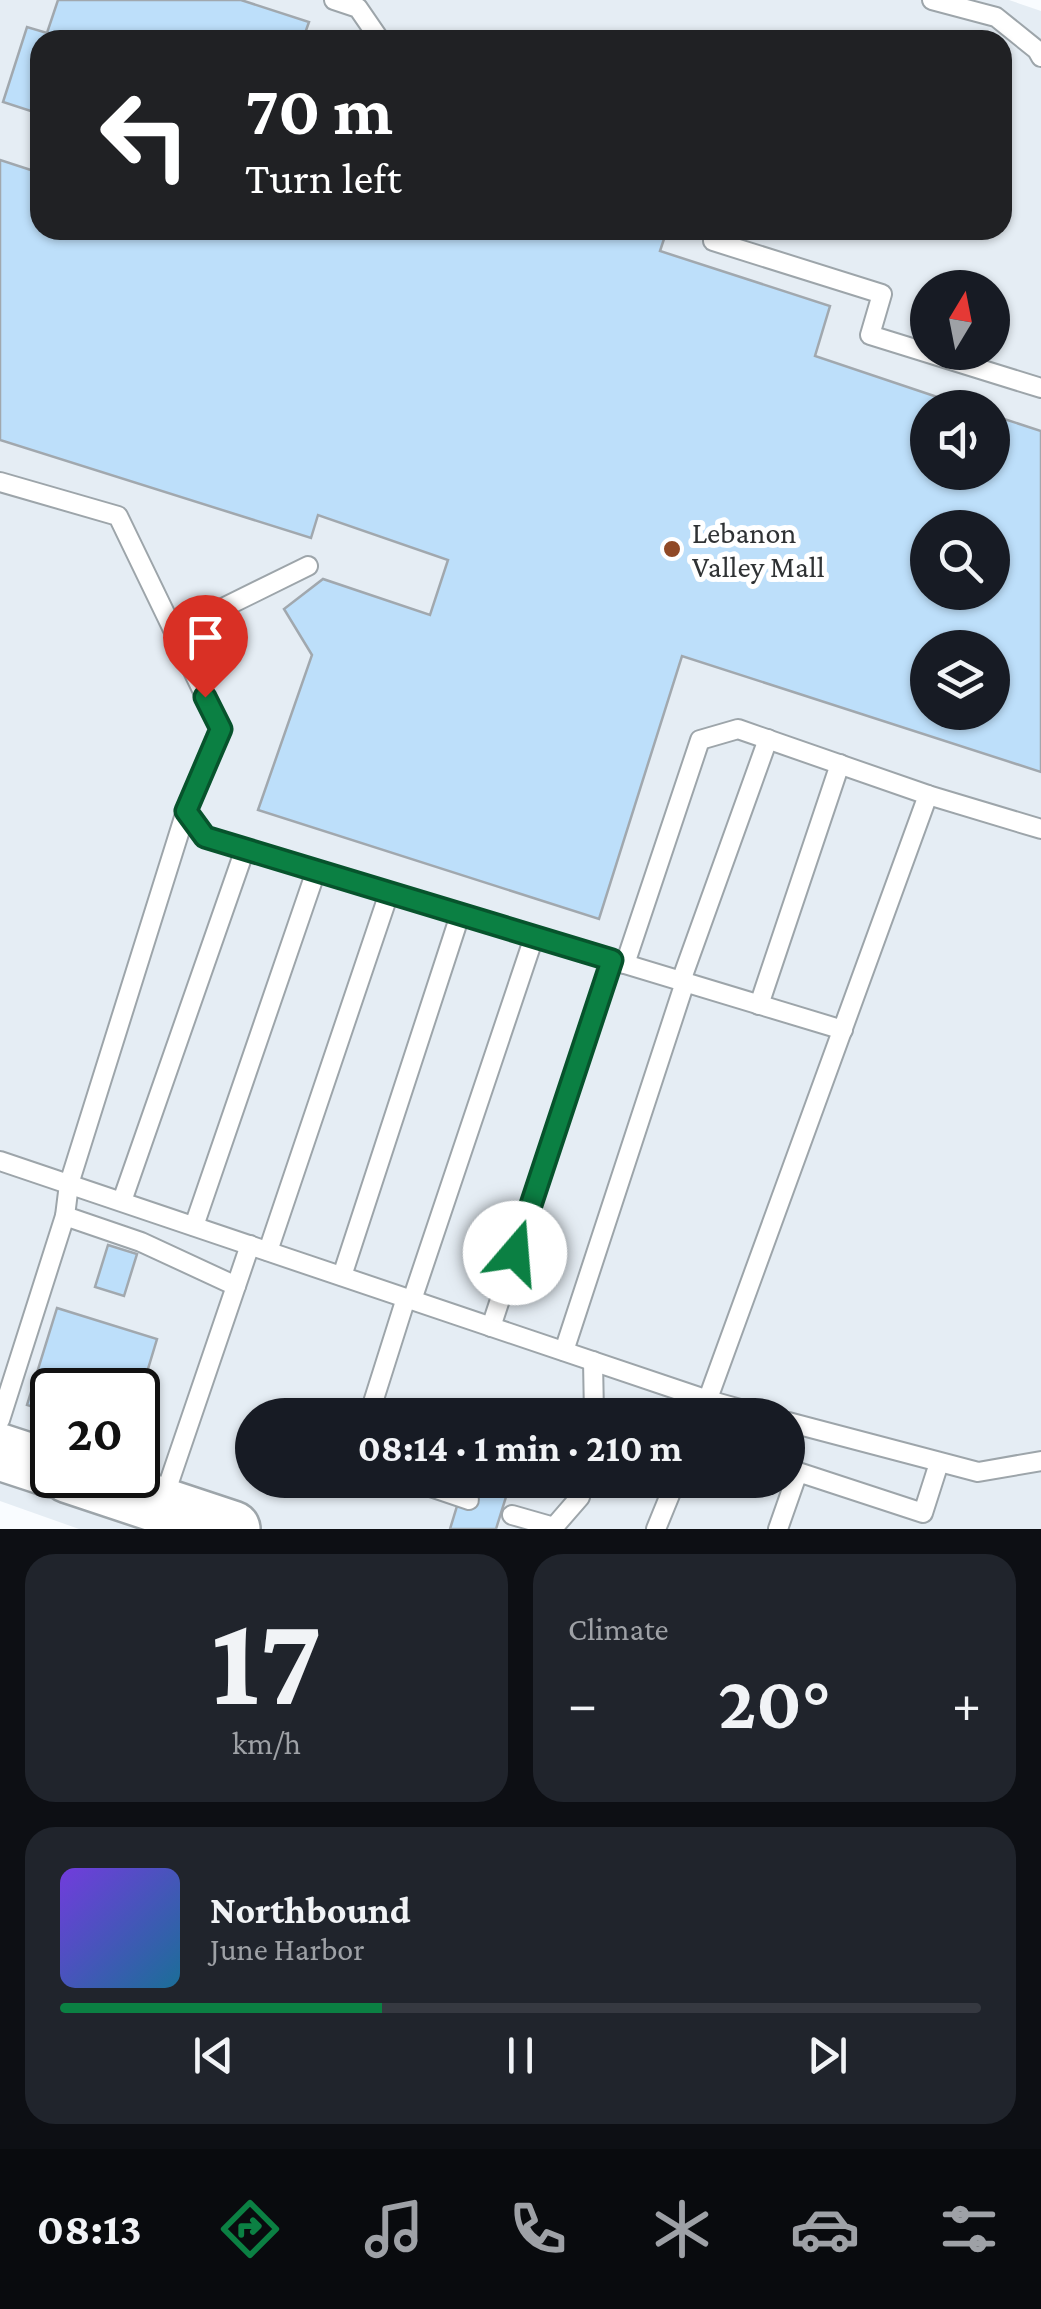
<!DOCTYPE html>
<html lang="en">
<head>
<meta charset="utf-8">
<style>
  :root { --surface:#171b24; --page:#20242c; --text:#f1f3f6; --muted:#9ea1a6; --line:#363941; --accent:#0b8043 }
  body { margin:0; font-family:"Crimson Pro",serif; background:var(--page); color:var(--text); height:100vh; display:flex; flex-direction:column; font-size:38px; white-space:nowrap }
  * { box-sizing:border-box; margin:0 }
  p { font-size:32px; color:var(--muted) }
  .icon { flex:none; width:55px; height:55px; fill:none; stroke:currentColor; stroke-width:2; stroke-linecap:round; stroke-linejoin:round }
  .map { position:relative; height:1529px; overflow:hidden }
  .side { display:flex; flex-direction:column; gap:25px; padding:25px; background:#0d0f14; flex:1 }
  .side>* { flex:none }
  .banner { position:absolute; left:30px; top:30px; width:982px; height:210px; border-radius:30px; box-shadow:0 2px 8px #0004; background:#202124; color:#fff; overflow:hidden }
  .needle { width:65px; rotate:10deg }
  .tools { position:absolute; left:910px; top:270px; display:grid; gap:20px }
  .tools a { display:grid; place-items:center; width:100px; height:100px; border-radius:50%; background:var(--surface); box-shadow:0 2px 8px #0004; font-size:50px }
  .speed { position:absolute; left:30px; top:1368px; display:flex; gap:20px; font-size:50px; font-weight:700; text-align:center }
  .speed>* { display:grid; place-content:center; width:130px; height:130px; border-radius:50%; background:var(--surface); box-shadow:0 2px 8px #0004; line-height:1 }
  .speed .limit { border:5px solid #111; border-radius:15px; background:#fff; color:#111 }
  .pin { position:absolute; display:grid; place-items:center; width:85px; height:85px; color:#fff; margin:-102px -42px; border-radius:50% 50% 50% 0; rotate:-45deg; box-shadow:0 0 10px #0007 }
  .pin .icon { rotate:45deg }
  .me { position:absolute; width:110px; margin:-55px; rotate:18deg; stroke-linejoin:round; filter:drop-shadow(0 0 8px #0008) }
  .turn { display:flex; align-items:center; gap:35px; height:210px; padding:0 50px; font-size:45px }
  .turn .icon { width:130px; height:130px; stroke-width:2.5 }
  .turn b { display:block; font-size:70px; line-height:85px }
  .big { font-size:75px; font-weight:700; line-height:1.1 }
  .side .card { flex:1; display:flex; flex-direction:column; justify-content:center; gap:15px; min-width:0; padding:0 35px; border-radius:30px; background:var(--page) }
  .side .dial { align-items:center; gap:0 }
  .dial b { font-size:130px; line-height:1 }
  .song { display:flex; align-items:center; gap:30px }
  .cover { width:120px; height:120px; border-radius:15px; background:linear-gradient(135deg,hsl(260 70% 55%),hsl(200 70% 35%)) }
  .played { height:10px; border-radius:5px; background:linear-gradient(90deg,var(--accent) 35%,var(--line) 35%) }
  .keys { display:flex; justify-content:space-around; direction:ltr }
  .heat { display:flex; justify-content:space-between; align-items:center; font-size:55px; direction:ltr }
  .side .tiles { flex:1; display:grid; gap:25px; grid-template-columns:1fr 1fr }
  .card:last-child { grid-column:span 2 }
  .trip { position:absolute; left:235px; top:1398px; width:570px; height:100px; border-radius:50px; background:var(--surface); box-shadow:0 2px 8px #0004; font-weight:700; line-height:100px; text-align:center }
  .tabs { display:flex; height:160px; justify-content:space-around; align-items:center; background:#090b0e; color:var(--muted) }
  .tabs .icon { width:70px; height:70px }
  .tabs .selected { color:var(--accent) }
  .tabs b { font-size:45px; color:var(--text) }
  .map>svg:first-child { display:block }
  .built { fill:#e5edf4; fill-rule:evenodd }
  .building { fill:#bddffa; stroke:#a1a8ae; stroke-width:2.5; fill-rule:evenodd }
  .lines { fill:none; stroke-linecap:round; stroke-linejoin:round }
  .service-casing { stroke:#9da5aa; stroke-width:22 }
  .trunk-casing { stroke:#9da5aa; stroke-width:60 }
  .service { stroke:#fff; stroke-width:18 }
  .trunk { stroke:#fff; stroke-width:55 }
  .route-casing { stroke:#07532c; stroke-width:25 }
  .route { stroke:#0b8043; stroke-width:18 }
  .poi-dot { fill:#904926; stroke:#fff; stroke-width:4 }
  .labels { text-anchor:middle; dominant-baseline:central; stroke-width:10; stroke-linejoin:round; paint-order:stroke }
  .poi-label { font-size:30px; fill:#2f3234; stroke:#fff; text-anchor:start }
</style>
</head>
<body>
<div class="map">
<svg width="1041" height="1529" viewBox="0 0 1041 1529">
  <rect width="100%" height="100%" fill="#f9fcff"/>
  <path class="built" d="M 0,0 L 1009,0 L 1041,11 L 1041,1529 L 79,1529 L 0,1501 ZM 40,40 L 1002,40 L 1002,230 L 40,230 ZM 928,288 L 992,288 L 992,352 L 928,352 ZM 928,408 L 992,408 L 992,472 L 928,472 ZM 928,528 L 992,528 L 992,592 L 928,592 ZM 928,648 L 992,648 L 992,712 L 928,712 ZM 52,1390 L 138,1390 L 138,1475 L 52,1475 ZM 252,1415 L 788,1415 L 788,1480 L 252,1480 Z"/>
  <g class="building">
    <path d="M 58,0 L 241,0 L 309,22 L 304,36 L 316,40 L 40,40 L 40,114 L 3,102 L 27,27 L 47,33 Z"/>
    <path d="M 0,160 L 40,173 L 40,230 L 205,230 L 217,234 L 218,230 L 667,230 L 660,251 L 830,306 L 815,356 L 970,408 L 928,408 L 928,472 L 992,472 L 992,415 L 1041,431 L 1041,772 L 682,656 L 599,919 L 258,810 L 312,655 L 284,609 L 323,579 L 430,615 L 448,560 L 318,515 L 311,538 L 0,440 ZM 928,528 L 992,528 L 992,592 L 928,592 ZM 928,648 L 992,648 L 992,712 L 928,712 Z"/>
    <path d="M 108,1245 L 137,1254 L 124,1296 L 95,1287 Z"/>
    <path d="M 57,1308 L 157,1339 L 138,1402 L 138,1390 L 52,1390 L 52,1413 L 27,1405 Z"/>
    <path d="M 465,1480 L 553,1480 L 548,1496 L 510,1484 L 496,1529 L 450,1529 Z"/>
  </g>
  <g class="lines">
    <defs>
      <g id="service">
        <path d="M 334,0 L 358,8 L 380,40"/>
        <path d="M 932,0 L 996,17 L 1037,50 L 1041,57"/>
        <path d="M 716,230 L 713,241 L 882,294 L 870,335 L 1041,388"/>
        <path d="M 0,482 L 118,516 L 221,729 L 186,811 L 69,1184 L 65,1216 L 0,1420"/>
        <path d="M 174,632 L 308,566"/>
        <path d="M 186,811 L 205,837 L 843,1030"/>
        <path d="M 625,964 L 700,740 L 738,729 L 928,795 L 1041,829"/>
        <path d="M 681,981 L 768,739"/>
        <path d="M 759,1005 L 840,764"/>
        <path d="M 0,1161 L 708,1400 L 762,1415"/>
        <path d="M 122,1201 L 245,849"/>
        <path d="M 65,1216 L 141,1242 L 236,1286"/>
        <path d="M 194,1226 L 316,871"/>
        <path d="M 268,1251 L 389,893"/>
        <path d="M 342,1276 L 460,915"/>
        <path d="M 412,1300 L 534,937"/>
        <path d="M 491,1327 L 612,960"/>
        <path d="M 564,1351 L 685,982"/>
        <path d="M 593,1361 L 594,1415"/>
        <path d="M 369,1415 L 406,1298"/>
        <path d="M 702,1415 L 928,795"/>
        <path d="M 788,1422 L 978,1472 L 1041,1461"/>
        <path d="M 410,1480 L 469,1500"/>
        <path d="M 163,1500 L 250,1245"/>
        <path d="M 512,1515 L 554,1527 L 580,1497 L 584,1480"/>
        <path d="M 656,1529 L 676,1480"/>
        <path d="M 778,1529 L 798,1472 L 923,1513 L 939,1463"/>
      </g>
      <g id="trunk">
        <path d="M 0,1452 L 52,1469"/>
        <path d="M 69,1475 L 232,1529"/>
      </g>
    </defs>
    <use href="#service" class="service-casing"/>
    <use href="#trunk" class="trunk-casing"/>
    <use href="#service" class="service"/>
    <use href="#trunk" class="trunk"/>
  </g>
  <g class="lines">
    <defs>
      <path id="route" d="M 205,697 L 221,729 L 186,811 L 205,837 L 612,960 L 515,1253"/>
    </defs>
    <use href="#route" class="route-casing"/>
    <use href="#route" class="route"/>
  </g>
  <circle class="poi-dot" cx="672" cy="549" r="10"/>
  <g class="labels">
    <g class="poi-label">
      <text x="692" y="532">Lebanon<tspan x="692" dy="34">Valley Mall</tspan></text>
    </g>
  </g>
</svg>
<div class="tools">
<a><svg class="needle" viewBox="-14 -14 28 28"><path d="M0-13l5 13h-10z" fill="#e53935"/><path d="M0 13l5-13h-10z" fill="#9ea1a6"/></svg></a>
<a><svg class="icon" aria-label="sound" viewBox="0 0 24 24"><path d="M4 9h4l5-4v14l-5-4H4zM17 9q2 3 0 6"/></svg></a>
<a><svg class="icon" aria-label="search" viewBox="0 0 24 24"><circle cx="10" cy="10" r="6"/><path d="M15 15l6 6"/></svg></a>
<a><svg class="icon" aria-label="layers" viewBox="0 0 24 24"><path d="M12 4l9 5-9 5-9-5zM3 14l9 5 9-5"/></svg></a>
</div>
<div class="speed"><div class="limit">20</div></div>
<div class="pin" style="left:205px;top:697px;background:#d93025"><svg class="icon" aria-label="arrive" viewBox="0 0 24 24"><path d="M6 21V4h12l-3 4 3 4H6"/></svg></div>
<svg class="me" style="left:515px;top:1253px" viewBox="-20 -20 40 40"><circle r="19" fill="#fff"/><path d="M0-13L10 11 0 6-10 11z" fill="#0b8043"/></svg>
<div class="trip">08:14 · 1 min · 210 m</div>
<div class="banner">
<div class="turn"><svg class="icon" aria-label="left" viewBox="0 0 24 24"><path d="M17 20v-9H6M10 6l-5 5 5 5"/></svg><div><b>70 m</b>Turn left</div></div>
</div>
</div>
<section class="side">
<div class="tiles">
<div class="card dial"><b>17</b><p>km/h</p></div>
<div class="card"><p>Climate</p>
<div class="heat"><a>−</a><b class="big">20°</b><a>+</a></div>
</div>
<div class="card">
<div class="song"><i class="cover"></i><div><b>Northbound</b><p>June Harbor</p></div></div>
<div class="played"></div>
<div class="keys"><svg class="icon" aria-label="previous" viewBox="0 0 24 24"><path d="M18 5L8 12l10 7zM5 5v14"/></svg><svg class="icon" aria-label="pause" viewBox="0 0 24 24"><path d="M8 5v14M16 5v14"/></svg><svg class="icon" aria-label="next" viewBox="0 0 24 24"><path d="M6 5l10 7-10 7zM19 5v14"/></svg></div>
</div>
</div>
</section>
<nav class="tabs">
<b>08:13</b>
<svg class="icon selected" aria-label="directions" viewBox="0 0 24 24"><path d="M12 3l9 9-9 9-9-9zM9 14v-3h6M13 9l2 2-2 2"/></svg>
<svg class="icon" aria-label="music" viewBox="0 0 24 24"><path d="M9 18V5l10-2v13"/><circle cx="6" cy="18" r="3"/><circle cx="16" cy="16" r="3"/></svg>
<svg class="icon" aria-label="phone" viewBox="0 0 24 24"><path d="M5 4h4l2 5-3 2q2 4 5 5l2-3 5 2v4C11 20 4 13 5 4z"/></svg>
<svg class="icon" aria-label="climate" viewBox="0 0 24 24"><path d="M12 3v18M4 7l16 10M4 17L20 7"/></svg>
<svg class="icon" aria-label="car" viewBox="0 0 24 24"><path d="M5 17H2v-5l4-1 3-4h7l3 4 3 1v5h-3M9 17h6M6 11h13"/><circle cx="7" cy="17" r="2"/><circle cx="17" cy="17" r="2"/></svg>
<svg class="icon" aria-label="filters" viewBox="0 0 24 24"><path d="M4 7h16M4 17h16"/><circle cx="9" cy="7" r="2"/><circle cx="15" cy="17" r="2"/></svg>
</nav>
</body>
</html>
